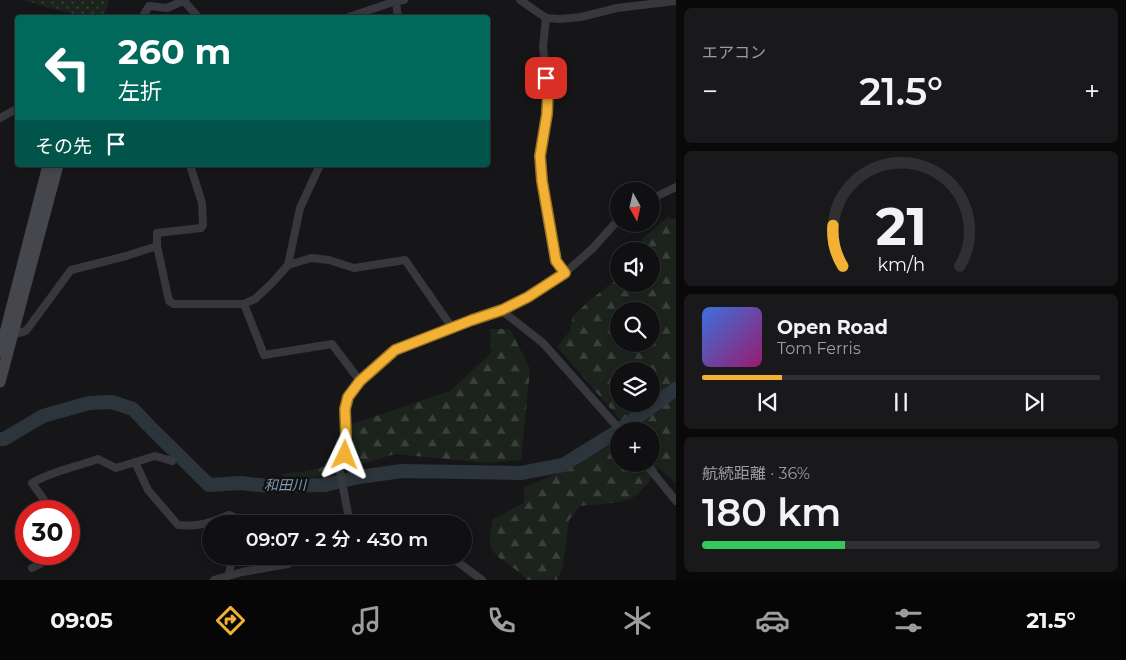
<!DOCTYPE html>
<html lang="ja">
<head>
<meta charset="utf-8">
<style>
  :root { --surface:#101012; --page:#19191b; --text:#f1f3f6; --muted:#9c9d9f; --line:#303032; --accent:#f2b134 }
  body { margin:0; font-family:Montserrat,"Noto Sans JP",sans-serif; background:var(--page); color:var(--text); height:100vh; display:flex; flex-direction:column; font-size:19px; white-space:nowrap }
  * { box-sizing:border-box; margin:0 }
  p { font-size:16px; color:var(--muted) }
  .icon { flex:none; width:28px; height:28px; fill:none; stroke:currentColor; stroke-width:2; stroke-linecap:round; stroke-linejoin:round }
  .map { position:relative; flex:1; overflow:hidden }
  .panel { display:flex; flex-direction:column; gap:8px; padding:8px; background:#09090a; width:450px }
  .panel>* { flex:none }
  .guide { position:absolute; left:15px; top:15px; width:475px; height:152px; border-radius:5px; box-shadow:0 2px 8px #0003,0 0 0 1px var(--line); background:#00695c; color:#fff; overflow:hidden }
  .needle { width:32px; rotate:172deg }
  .buttons { position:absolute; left:610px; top:182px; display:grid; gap:10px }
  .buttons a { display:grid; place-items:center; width:50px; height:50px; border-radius:50%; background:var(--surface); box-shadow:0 2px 8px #0003,0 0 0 1px var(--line); font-size:25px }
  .speed { position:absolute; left:15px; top:500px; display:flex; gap:10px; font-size:25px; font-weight:700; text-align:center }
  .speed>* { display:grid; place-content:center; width:65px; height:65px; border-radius:50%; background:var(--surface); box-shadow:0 2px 8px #0003,0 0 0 1px var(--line); line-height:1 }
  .speed .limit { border:8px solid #d22; background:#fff; color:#111 }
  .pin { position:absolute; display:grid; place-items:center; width:42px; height:42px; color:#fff; margin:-21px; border-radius:10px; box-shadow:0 2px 8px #0006 }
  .me { position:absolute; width:55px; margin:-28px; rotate:2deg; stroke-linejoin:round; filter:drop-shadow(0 0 4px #0008) }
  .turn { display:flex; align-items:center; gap:18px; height:105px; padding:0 20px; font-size:22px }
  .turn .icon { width:65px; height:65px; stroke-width:2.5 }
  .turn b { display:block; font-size:35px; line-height:42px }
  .then { display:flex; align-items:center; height:48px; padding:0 20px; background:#0003; gap:10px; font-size:19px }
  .big { font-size:38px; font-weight:600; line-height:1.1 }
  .panel .tile { flex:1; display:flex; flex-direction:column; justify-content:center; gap:8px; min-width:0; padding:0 18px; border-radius:8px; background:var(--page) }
  .panel .dial { align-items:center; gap:0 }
  .dial svg { height:130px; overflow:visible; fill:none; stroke:var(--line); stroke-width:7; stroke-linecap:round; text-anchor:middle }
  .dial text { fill:var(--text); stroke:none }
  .song { display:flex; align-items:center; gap:15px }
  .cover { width:60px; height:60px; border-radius:8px; background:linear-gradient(135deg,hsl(220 70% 55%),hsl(320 70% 35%)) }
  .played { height:5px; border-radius:2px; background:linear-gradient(90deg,var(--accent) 20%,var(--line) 20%) }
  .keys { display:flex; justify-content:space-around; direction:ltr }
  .heat { display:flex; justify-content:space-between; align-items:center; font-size:28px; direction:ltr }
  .charge { height:8px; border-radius:4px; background:linear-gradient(90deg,#34c759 36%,var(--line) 0) }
  .trip { position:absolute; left:202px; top:515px; width:270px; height:50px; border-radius:25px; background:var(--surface); box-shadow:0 2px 8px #0003,0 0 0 1px var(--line); font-weight:600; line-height:50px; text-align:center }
  .tab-bar { display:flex; height:80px; justify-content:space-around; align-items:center; background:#060607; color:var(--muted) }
  .tab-bar .icon { width:35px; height:35px }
  .tab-bar .on { color:var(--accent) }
  .tab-bar b { font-size:22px; color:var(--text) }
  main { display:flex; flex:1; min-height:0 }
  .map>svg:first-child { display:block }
  .forest { fill:url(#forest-firs); fill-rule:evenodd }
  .park { fill:url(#park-dots) }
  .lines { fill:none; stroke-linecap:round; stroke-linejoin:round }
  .river { stroke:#2c353c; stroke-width:14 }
  .street { stroke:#37383d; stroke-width:8 }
  .secondary { stroke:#45474d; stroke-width:11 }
  .route-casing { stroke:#9d7322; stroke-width:12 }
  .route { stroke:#f2b134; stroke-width:9 }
  .labels { text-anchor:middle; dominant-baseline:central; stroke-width:5; stroke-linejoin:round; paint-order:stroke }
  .water-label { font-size:14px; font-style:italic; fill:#7f9bb3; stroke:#111113 }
</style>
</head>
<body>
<main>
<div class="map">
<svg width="676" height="580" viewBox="0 0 676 580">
  <defs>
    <pattern id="forest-firs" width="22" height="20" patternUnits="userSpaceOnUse" patternTransform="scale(1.25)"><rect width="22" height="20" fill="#1c231d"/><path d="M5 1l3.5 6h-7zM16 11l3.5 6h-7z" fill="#3a403c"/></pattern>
    <pattern id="park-dots" width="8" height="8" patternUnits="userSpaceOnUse" patternTransform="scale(1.25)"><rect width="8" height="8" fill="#1c231d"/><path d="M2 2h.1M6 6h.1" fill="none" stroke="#3a403c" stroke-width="1.8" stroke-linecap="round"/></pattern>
  </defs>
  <rect width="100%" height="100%" fill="#161618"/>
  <g class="forest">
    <path d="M 668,217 L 676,220 L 676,483 L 659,468 C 651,479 643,491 632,498 C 620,504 594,504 580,506 L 569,520 L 563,565 L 557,580 L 527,580 C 516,565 491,561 490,540 C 490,533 492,526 493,519 L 524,503 L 524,487 C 558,474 589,459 619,440 L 619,464 L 651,464 L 651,431 L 630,431 L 557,347 L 570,331 L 573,316 L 590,300 L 619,278 L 619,284 L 651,284 L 651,251 L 638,251 L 642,239 ZM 619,311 L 651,311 L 651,344 L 619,344 ZM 619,371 L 651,371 L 651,404 L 619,404 Z"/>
    <path d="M 490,329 L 510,329 L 530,369 L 521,460 L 488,463 L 395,454 L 326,475 L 289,480 L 282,474 L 308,471 L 353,459 L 352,424 L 450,391 L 491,353 Z"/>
  </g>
  <path class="park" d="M 23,0 L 109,0 L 104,17 L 83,17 Z"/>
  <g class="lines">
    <path class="river" d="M 0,439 L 4,439 L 43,416 L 89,403 L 112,402 L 133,409 L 153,430 L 209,485 L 240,483 L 268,486 L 325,485 L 359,477 L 402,471 L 521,473 L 563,465 L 615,433 L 676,389"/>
    <g class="street">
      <path d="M 520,0 L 546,18 L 560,19 L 581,17 L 617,8 L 676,1"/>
      <path d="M 184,1 L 199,18"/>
      <path d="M 396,1 L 398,18"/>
      <path d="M 142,18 L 149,6 L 167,8 L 185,0"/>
      <path d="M 346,18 L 396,1 L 404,0"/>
      <path d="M 546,18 L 543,47 L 548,92 L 547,114 L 540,156 L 542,181 L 556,261 L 565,273"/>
      <path d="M 0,118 L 18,108"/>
      <path d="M 651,199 L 676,187"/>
      <path d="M 157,246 L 157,233 L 201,228 L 203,225 L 202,203 L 190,165"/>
      <path d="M 288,265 L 311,258 L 329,260 L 354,268 L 405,260 L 453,329"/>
      <path d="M 244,304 L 264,355 L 332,344 L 360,381"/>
      <path d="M 501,310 L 543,343 L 621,431"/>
      <path d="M 14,334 L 26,331 L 71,270 L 126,256 L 157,246 L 169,301 L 174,304 L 244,304 L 255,299 L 272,283 L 288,265 L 300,208 L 320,165"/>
      <path d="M 135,462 L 148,490 L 178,525 C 200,527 210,523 229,515 L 234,517 L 236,524"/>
      <path d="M 646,464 L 676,501"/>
      <path d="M 52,511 L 32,483 C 52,471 76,467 98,459 L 116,468 L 155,456 L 172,461"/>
      <path d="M 350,524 L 339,466 L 345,455 L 347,446 L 346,401 L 347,397 L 360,381 L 395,350 L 472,320 L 501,310 L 547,286 L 565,273 L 593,248 L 619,219"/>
      <path d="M 442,556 L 455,560 L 482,580"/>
      <path d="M 32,568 L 59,554"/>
      <path d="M 229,575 L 232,556"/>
      <path d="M 214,580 L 242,572 L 288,564 L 303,556"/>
    </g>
    <g class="secondary">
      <path d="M 0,352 L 48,165"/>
      <path d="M 0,382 L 58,165"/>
    </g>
  </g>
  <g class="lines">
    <defs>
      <path id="route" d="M 345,455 L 346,436 L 345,409 L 348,397 L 360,381 L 395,350 L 472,320 L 502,310 L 528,297 L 565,273 L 556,261 L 542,181 L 540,156 L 547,114 L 548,92 L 546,78"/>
    </defs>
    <use href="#route" class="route-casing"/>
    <use href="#route" class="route"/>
  </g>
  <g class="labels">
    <g class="water-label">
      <text x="285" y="485">和田川</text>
    </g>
  </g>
</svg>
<div class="buttons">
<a><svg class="needle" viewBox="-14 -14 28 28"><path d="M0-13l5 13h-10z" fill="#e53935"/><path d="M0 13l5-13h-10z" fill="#9c9d9f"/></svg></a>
<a><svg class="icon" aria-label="sound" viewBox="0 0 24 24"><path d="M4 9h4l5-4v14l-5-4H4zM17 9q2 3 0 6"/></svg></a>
<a><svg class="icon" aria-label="search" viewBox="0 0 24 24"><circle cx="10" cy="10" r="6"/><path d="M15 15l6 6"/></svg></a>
<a><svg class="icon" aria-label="layers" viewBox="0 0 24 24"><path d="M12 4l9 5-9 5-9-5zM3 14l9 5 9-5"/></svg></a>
<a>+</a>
</div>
<div class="speed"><div class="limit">30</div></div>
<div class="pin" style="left:546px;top:78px;background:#d93025"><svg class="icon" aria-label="arrive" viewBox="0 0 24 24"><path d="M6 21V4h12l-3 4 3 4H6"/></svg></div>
<svg class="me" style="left:345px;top:455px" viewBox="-20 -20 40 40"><path d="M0-17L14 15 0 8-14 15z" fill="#f2b134" stroke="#fff" stroke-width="4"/></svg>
<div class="trip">09:07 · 2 分 · 430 m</div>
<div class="guide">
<div class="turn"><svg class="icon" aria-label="left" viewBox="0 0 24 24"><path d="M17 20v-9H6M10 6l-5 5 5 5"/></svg><div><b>260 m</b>左折</div></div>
<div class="then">その先<svg class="icon" aria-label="arrive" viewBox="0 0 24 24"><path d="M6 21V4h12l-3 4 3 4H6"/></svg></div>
</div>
</div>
<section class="panel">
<div class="tile"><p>エアコン</p>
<div class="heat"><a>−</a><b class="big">21.5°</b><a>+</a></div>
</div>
<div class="tile dial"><svg viewBox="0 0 100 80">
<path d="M14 69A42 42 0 1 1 86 69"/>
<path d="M14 69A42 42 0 0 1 8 44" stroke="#f2b134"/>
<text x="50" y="56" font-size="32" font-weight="700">21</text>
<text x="50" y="72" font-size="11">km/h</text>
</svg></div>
<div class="tile">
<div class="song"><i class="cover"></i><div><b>Open Road</b><p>Tom Ferris</p></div></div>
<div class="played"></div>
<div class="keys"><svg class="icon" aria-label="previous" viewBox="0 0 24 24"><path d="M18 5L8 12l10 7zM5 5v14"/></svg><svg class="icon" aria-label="pause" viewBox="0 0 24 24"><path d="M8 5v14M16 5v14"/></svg><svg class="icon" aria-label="next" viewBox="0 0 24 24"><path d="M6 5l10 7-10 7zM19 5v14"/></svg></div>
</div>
<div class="tile"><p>航続距離 · 36%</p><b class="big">180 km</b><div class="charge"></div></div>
</section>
</main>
<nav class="tab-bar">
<b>09:05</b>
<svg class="icon on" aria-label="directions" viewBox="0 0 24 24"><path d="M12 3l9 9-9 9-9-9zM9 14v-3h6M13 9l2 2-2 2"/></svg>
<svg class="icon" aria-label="music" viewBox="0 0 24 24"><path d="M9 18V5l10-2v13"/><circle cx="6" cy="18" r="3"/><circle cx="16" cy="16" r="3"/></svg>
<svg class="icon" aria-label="phone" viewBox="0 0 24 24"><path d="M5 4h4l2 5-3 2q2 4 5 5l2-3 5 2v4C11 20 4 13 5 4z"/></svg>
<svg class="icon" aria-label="climate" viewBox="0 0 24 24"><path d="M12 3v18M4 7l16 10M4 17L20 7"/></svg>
<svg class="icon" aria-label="car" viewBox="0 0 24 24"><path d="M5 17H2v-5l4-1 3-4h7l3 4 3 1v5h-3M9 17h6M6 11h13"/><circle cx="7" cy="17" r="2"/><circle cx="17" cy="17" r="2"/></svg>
<svg class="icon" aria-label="filters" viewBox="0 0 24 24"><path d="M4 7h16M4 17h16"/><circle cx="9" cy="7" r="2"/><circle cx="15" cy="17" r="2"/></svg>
<b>21.5°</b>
</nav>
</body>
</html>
